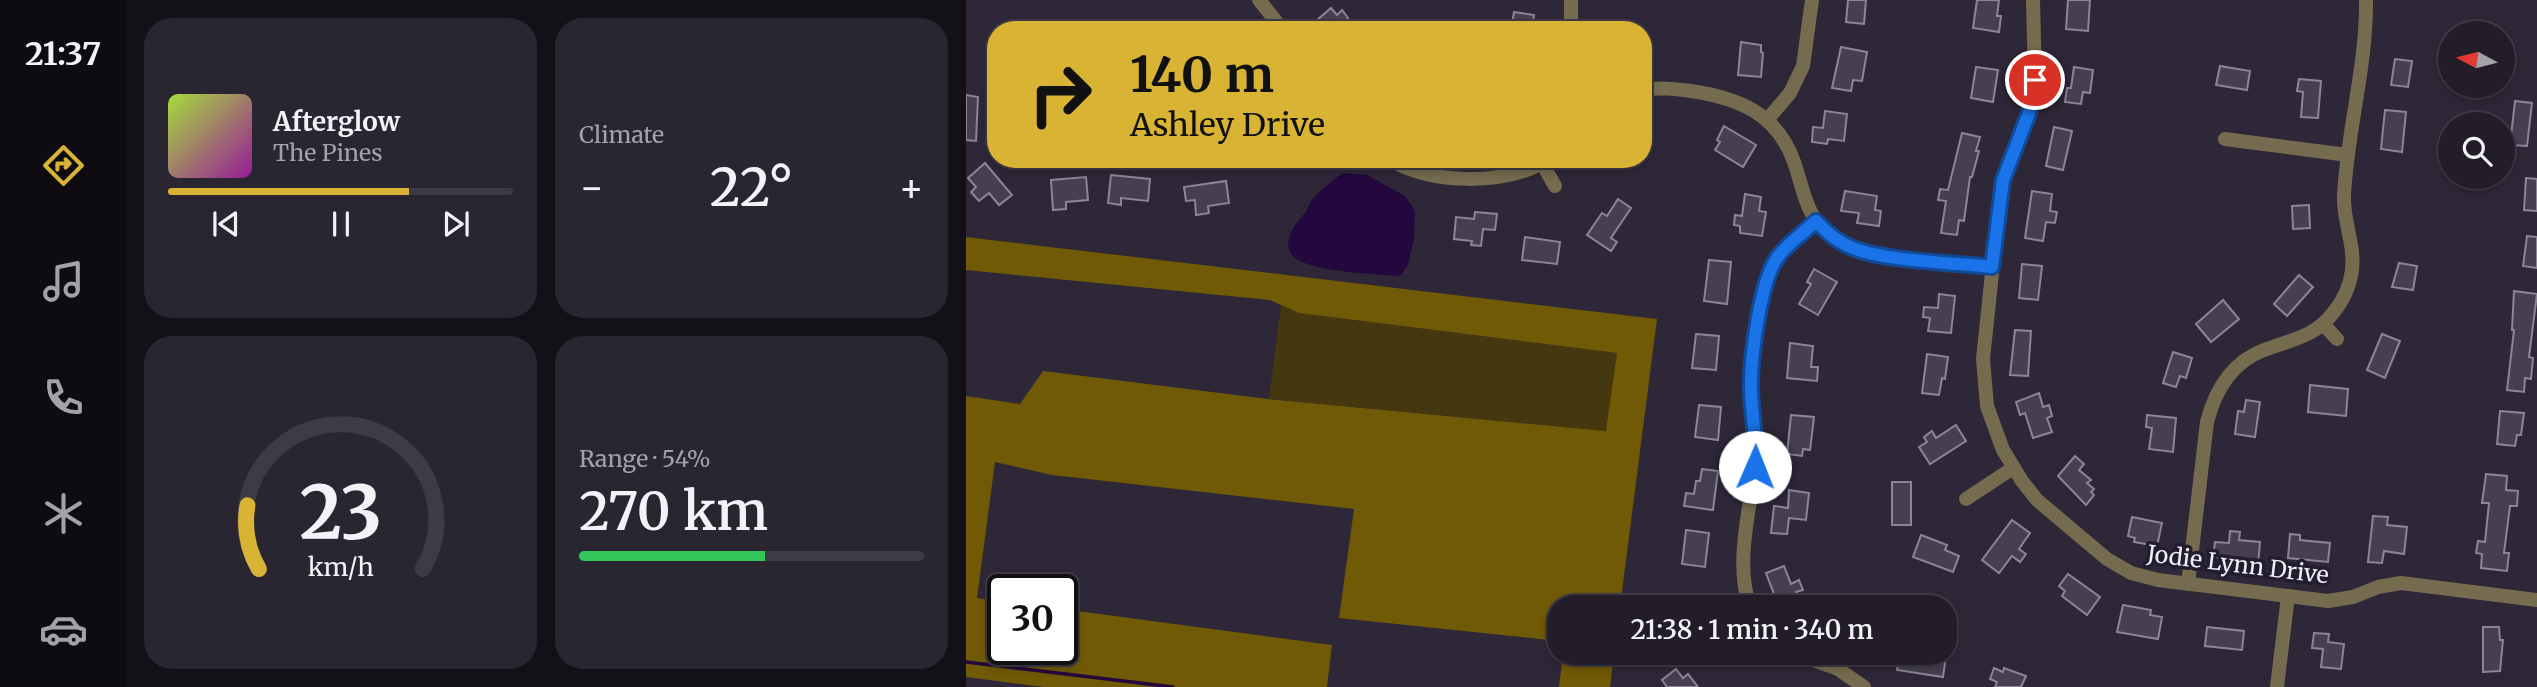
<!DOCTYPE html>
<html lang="en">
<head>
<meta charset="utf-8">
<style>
  :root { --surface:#221d29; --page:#2a2631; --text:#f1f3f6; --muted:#a2a2a8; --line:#3f3b46; --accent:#d9b334 }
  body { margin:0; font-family:Merriweather,serif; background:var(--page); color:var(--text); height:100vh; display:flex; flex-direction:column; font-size:26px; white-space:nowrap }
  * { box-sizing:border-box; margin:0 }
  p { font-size:23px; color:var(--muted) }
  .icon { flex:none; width:38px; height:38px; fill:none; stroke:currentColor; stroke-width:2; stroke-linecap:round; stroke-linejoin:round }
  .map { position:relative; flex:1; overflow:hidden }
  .side { display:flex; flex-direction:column; gap:18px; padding:18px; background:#131017; width:840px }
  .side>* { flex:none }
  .banner { position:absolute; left:21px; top:21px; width:665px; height:147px; border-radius:28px; box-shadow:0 4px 10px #0003,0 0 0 2px var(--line); background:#d9b334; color:#111; overflow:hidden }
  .needle { width:46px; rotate:277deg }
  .tools { position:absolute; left:1472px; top:21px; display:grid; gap:14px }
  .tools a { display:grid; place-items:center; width:77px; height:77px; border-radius:50%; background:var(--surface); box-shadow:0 4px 10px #0003,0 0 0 2px var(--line); font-size:35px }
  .speed { position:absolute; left:21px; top:574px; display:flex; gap:14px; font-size:35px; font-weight:700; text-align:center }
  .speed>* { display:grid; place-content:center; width:91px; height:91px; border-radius:50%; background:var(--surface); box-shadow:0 4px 10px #0003,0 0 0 2px var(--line); line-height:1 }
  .speed .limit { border:4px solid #111; border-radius:10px; background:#fff; color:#111 }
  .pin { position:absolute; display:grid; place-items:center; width:60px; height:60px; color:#fff; margin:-30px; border:4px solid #fff; border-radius:50%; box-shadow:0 2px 7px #0007 }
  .me { position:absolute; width:77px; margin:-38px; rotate:1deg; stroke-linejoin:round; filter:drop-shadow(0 0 5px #0008) }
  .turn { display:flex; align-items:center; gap:24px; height:147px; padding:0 28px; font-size:32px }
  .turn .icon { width:91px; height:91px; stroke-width:2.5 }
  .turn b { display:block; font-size:49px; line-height:60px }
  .big { font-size:52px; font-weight:600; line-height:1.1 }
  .side .tile { flex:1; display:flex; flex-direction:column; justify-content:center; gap:10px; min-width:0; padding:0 24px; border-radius:28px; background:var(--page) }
  .side .dial { align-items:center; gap:0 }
  .dial svg { height:182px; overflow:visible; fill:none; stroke:var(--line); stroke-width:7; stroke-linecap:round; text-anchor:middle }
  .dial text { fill:var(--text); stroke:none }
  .song { display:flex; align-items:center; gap:21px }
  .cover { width:84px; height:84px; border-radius:10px; background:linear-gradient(135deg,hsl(80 70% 55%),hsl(300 70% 35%)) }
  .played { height:7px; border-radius:4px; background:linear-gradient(90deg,var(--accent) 70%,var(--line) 70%) }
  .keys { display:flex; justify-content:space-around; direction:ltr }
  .heat { display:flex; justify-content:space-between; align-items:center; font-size:38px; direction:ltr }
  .charge { height:10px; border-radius:5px; background:linear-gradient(90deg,#34c759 54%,var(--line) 0) }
  .side .tiles { flex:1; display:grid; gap:18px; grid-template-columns:repeat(2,1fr) }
  .trip { position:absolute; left:581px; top:595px; width:410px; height:70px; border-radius:28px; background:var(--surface); box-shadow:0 4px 10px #0003,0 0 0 2px var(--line); font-weight:600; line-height:70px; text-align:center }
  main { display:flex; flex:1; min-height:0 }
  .tabs { display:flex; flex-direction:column; width:126px; justify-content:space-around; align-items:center; background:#0e0c10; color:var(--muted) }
  .tabs .icon { width:49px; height:49px }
  .tabs .current { color:var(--accent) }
  .tabs b { font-size:32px; color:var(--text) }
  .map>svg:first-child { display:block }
  .green { fill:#45380e }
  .forest { fill:#715a06 }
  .water { fill:#23073d }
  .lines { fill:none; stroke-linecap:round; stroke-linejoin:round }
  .stream { stroke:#23073d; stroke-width:3.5 }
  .building { fill:#453f50; stroke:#8c8599; stroke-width:2 }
  .minor { stroke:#756b4f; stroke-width:14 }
  .route-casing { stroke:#114b97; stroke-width:18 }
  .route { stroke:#1a73e8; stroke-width:12 }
  .labels { text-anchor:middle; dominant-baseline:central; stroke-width:7; stroke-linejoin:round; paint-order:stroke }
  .street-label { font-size:23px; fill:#f2eef9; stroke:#231e2d }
</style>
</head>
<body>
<main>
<nav class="tabs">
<b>21:37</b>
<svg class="icon current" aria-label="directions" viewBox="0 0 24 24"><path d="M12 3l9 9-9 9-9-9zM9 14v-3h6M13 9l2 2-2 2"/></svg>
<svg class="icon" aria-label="music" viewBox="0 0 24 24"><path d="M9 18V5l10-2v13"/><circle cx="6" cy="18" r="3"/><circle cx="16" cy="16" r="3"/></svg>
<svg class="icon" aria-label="phone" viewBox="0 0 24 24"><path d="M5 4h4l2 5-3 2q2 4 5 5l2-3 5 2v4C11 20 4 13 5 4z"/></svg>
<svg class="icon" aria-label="climate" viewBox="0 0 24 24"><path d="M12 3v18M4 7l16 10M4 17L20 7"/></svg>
<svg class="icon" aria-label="car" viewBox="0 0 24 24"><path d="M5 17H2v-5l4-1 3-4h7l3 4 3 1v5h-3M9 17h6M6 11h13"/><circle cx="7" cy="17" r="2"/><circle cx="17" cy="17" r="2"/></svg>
</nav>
<section class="side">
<div class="tiles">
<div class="tile">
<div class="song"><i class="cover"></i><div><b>Afterglow</b><p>The Pines</p></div></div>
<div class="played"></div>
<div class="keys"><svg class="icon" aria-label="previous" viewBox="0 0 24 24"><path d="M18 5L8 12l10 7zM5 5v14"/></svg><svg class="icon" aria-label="pause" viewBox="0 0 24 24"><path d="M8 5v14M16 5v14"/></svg><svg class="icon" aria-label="next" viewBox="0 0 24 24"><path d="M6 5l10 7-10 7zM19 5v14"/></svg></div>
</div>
<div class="tile"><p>Climate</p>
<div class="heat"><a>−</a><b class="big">22°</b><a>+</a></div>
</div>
<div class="tile dial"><svg viewBox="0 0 100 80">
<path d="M14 69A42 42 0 1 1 86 69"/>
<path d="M14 69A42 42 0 0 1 9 41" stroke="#d9b334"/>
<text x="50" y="56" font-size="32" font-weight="700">23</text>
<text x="50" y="72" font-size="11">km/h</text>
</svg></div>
<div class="tile"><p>Range · 54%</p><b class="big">270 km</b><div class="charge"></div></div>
</div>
</section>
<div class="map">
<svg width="1571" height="687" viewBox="0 0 1571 687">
  <rect width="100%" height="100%" fill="#2d2737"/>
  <path class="green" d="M 315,305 L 333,313 L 651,353 L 641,431 L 303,399 Z"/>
  <g class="forest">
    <path d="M 0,237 L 691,319 L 654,607 L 593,607 L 593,641 L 373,618 L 388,509 L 86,475 L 29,462 L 11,598 L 37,602 L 37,649 L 96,649 L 96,609 L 366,645 L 361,687 L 78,687 L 0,677 L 0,396 L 54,404 L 77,371 L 302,399 L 640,431 L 651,353 L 333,313 L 304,300 L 0,270 Z"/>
    <path d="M 597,653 L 648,653 L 644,687 L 593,687 Z"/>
  </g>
  <path class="water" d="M 378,173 L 401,175 L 439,196 L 449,211 L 448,239 L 442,265 L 434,276 C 407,274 354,272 332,260 C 312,249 327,226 338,214 C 342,210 342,205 346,200 C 350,194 371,176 378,173 Z"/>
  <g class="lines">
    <path class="stream" d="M 0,662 L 207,687"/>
  </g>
  <g class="building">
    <path d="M 882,0 L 900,0 L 898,24 L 880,22 Z"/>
    <path d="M 1011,0 L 1033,0 L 1031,16 L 1035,16 L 1033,32 L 1007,28 Z"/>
    <path d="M 1102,0 L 1124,0 L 1122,31 L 1100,29 Z"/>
    <path d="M 365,8 L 371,15 L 376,10 L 382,18 L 376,23 L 382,30 L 357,30 L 350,21 Z"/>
    <path d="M 548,12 L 568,15 L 566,30 L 545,30 Z"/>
    <path d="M 775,42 L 795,45 L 795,52 L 797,53 L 795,77 L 772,75 Z"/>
    <path d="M 875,47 L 901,52 L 896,81 L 887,80 L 885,91 L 866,88 Z"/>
    <path d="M 1429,59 L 1446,61 L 1442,87 L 1425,85 Z"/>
    <path d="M 1254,66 L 1284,71 L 1281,90 L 1250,85 Z"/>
    <path d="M 1010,67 L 1032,70 L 1027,102 L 1005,98 Z"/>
    <path d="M 1108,67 L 1127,70 L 1124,93 L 1117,92 L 1115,104 L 1099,102 L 1101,88 L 1105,88 Z"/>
    <path d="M 1333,79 L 1355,81 L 1352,118 L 1335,117 L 1337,92 L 1331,91 Z"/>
    <path d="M 0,95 L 12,97 L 10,141 L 0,140 Z"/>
    <path d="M 1549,101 L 1566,103 L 1561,146 L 1544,145 Z"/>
    <path d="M 1419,110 L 1440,112 L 1436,152 L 1415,149 Z"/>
    <path d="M 859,111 L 881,114 L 878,141 L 862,139 L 861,144 L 846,142 L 847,127 L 857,128 Z"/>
    <path d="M 758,126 L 790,145 L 777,167 L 749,150 L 754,142 L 751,140 Z"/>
    <path d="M 1088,127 L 1106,131 L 1097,170 L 1080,166 Z"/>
    <path d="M 996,133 L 1014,137 L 1010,151 L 1013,151 L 1006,177 L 1004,177 L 998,221 L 993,220 L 991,235 L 975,233 L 980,201 L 972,200 L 974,189 L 982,190 Z"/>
    <path d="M 19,163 L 46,195 L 33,205 L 23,193 L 13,201 L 5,192 L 10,187 L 2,178 Z"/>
    <path d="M 145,175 L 184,179 L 182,201 L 155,198 L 155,205 L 142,203 Z"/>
    <path d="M 120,177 L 122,200 L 100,202 L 100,209 L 87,210 L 85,180 Z"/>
    <path d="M 1560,178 L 1571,179 L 1571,211 L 1558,210 Z"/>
    <path d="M 260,181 L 263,203 L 242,206 L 243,213 L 230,215 L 229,200 L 220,201 L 218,187 Z"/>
    <path d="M 879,191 L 911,196 L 909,210 L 915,211 L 913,226 L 891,223 L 893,213 L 875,211 Z"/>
    <path d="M 1066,191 L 1086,194 L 1084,211 L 1091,212 L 1089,223 L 1080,222 L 1077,241 L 1059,238 Z"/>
    <path d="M 779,194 L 795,197 L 793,211 L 800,212 L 796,236 L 774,233 L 774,226 L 768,225 L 769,215 L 776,216 Z"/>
    <path d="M 652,199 L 665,208 L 645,238 L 651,242 L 645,251 L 621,235 L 636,213 L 641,216 Z"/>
    <path d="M 1343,205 L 1344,228 L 1327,229 L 1326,206 Z"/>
    <path d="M 509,212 L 531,214 L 529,230 L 517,229 L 515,246 L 505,245 L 506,241 L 488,239 L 490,217 L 508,219 Z"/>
    <path d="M 1561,236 L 1571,237 L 1571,268 L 1557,266 Z"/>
    <path d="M 559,237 L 594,242 L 591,264 L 556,260 Z"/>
    <path d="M 743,260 L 765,262 L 761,304 L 738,301 Z"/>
    <path d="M 1433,263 L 1451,266 L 1447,290 L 1426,287 Z"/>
    <path d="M 1056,264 L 1076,266 L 1072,300 L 1053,298 Z"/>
    <path d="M 848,269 L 871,282 L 852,315 L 833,304 L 845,284 L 841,282 Z"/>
    <path d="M 1333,275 L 1347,287 L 1321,316 L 1308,304 Z"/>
    <path d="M 1548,291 L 1571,294 L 1563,357 L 1567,358 L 1565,379 L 1559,378 L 1558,392 L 1541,390 L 1548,330 L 1546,330 Z"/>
    <path d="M 973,294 L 989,296 L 985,333 L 962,331 L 964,318 L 957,317 L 958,307 L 972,308 Z"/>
    <path d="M 1257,300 L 1273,319 L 1245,342 L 1230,324 Z"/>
    <path d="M 1049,330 L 1065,331 L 1062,376 L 1044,375 Z"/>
    <path d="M 730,334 L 753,336 L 750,370 L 726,368 Z"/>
    <path d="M 1416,334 L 1434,341 L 1419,378 L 1401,370 Z"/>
    <path d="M 824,343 L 847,346 L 845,367 L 852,367 L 851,381 L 821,378 Z"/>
    <path d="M 1207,352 L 1226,358 L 1220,378 L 1214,376 L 1210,387 L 1197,383 Z"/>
    <path d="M 961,354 L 982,357 L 979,379 L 976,378 L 973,395 L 956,393 Z"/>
    <path d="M 1344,385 L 1382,389 L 1380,416 L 1342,412 Z"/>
    <path d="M 1073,393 L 1077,407 L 1083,405 L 1086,416 L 1081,418 L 1086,432 L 1067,438 L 1059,413 L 1054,415 L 1050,402 Z"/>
    <path d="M 1280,400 L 1294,402 L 1289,437 L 1269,434 L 1272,411 L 1278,412 Z"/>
    <path d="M 733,405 L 755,407 L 752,440 L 729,437 Z"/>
    <path d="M 1534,411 L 1558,413 L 1555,435 L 1551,435 L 1549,446 L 1531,444 Z"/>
    <path d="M 825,415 L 848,417 L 844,450 L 837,449 L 836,456 L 821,454 Z"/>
    <path d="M 1181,415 L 1210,418 L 1207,452 L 1183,449 L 1186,428 L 1180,427 Z"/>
    <path d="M 990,425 L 1000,441 L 964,464 L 953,447 L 961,442 L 958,437 L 966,431 L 970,438 Z"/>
    <path d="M 1109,456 L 1118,464 L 1113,470 L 1125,480 L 1121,483 L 1128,489 L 1125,492 L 1128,495 L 1120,505 L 1092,476 Z"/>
    <path d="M 736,469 L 752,471 L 747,510 L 718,506 L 720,493 L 728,494 L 730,481 L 734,481 Z"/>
    <path d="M 1520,474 L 1541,476 L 1540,490 L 1552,491 L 1551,506 L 1544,506 L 1538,553 L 1543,553 L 1541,571 L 1515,568 L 1516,554 L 1510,553 L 1512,541 L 1519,542 L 1523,503 L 1516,503 Z"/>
    <rect x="926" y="482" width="19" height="43"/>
    <path d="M 823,490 L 843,493 L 840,520 L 823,518 L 821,534 L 805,533 L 808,506 L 822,508 Z"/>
    <path d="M 1407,516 L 1422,517 L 1421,525 L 1441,527 L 1438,554 L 1418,551 L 1416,563 L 1402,562 Z"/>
    <path d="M 1166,517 L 1196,523 L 1191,546 L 1168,542 L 1169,538 L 1162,536 Z"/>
    <path d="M 1046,520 L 1064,533 L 1053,549 L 1060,554 L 1054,562 L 1046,556 L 1033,573 L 1016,560 Z"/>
    <path d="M 720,530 L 743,533 L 739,567 L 716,564 Z"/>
    <path d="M 1264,531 L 1274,532 L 1273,540 L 1294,542 L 1292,565 L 1247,557 L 1249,542 L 1263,543 Z"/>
    <path d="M 1324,534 L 1334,535 L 1334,540 L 1364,543 L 1362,562 L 1322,558 Z"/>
    <path d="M 955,535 L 981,545 L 979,550 L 993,556 L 987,572 L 947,557 Z"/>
    <path d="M 818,566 L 825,584 L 833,580 L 837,590 L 830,592 L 836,607 L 813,607 L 800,573 Z"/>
    <path d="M 1102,574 L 1134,597 L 1121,615 L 1096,596 L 1099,591 L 1093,586 Z"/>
    <path d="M 714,597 L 744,602 L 744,607 L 712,607 Z"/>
    <path d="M 1157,605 L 1185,610 L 1184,615 L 1196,617 L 1192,639 L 1151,632 Z"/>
    <path d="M 1241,627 L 1278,631 L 1276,650 L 1239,646 Z"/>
    <path d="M 1517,627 L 1533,627 L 1534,640 L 1537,640 L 1534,671 L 1517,672 Z"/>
    <path d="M 1348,633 L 1363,634 L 1362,642 L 1378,644 L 1375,669 L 1355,667 L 1357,649 L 1346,648 Z"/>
    <path d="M 934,653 L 958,653 L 980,656 L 977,677 L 931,670 Z"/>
    <path d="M 1028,668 L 1037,672 L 1038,668 L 1060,676 L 1055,687 L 1029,687 L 1031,682 L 1024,679 Z"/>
    <path d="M 710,669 L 717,678 L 722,674 L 732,687 L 701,687 L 696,680 Z"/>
  </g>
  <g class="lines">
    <g class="minor">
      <path d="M 293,0 L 317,30"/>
      <path d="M 605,0 L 605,30"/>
      <path d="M 1067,0 L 1069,80 L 1063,113 L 1043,161 L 1034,197 L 1017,359 L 1021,406 L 1037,450 L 1056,481 L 1071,500 L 1141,559 L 1165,573 L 1192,580 L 1362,601 L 1387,597 L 1412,587 L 1435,583 L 1571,600"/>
      <path d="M 677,90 C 693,87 709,89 725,91 C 772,98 811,113 828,162 C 839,193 839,219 870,239 C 903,261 985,263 1026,267"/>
      <path d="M 801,120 L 824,93 L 837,66 L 846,0"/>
      <path d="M 1259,139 L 1382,155"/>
      <path d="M 423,159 C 466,185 540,186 583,159"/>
      <path d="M 576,163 L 589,186"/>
      <path d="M 1357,324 L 1371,339"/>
      <path d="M 1000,499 L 1047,468"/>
      <path d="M 1222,584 L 1241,422 C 1249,391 1266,362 1298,350 C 1324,340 1349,337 1367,313 C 1377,301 1384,286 1386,270 C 1389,244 1377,221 1378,196 C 1381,131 1401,65 1400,0"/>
      <path d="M 784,607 C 767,559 787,503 790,453 C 791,433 787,414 785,394 C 783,370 793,293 803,272 C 813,250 832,236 850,221"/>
      <path d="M 827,653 L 872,669 L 898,687"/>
      <path d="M 1311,687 L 1322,596"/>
    </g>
  </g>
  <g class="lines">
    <defs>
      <path id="route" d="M 789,467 C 791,441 786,417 785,391 C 784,361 794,282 811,258 C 821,244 837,233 850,221 C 859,231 868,239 880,245 C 909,261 990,263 1026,267 L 1037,180 L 1063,113 L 1069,80"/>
    </defs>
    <use href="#route" class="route-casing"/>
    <use href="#route" class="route"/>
  </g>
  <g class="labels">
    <g class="street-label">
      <text transform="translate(1272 564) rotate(7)">Jodie Lynn Drive</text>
    </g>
  </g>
</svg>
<div class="tools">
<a><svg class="needle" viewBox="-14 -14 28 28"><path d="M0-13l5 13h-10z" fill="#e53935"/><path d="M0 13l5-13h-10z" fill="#a2a2a8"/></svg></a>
<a><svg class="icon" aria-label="search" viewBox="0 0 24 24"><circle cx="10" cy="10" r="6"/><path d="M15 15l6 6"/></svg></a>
</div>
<div class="speed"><div class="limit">30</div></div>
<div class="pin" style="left:1069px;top:80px;background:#d93025"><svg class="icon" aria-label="arrive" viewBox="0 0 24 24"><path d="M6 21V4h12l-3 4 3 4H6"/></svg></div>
<svg class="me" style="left:789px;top:467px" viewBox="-20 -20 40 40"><circle r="19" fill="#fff"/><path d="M0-13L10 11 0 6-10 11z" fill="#1a73e8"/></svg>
<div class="trip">21:38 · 1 min · 340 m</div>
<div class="banner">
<div class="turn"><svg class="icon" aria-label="right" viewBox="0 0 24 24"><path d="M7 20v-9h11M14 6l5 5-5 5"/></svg><div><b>140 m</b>Ashley Drive</div></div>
</div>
</div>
</main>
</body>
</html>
